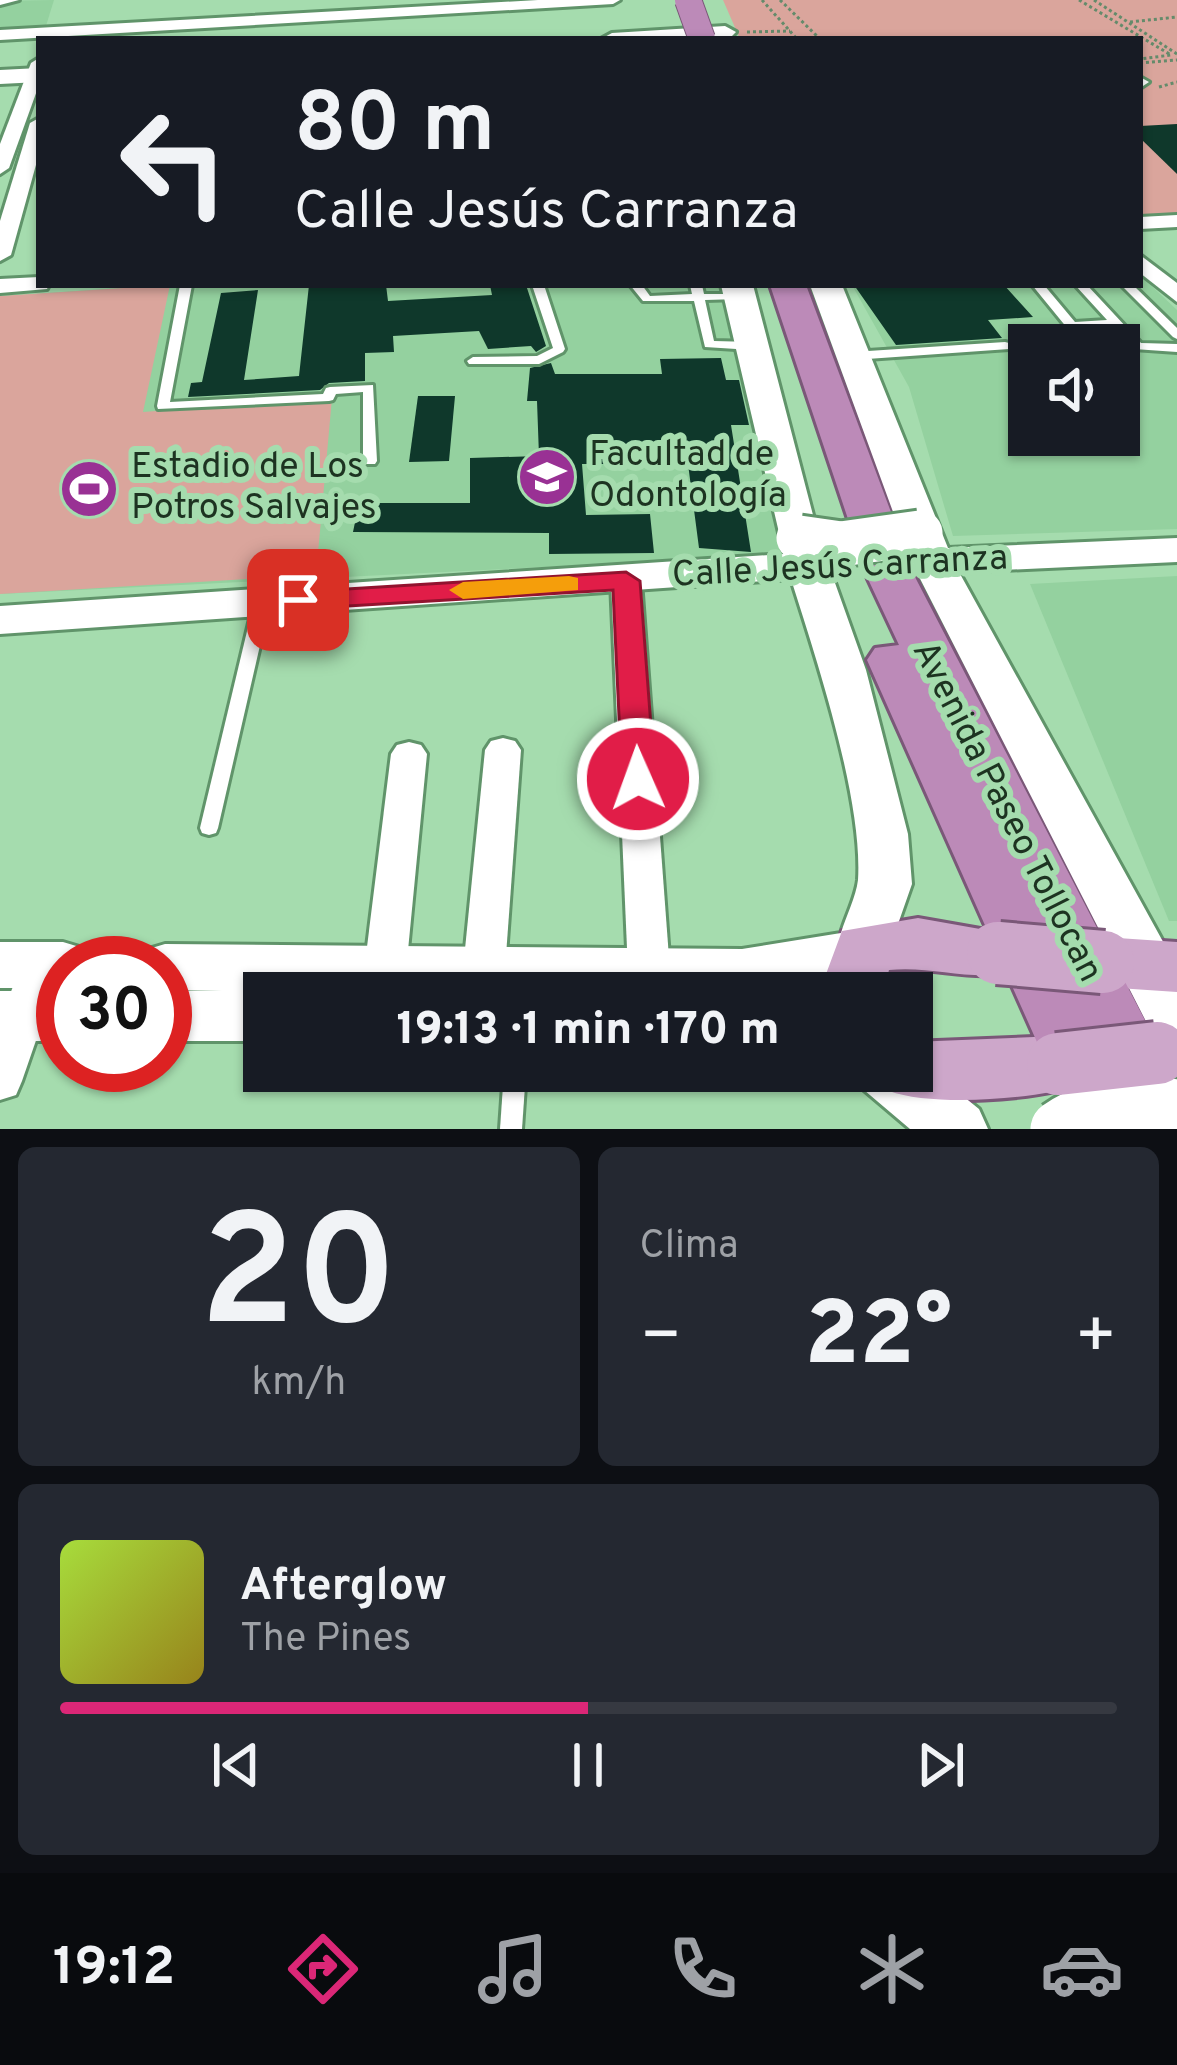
<!DOCTYPE html>
<html lang="es">
<head>
<meta charset="utf-8">
<style>
  :root { --surface:#171b24; --page:#242831; --text:#f1f3f6; --muted:#9ea1a6; --line:#363941; --accent:#db2777 }
  body { margin:0; font-family:Overpass,sans-serif; background:var(--page); color:var(--text); height:100vh; display:flex; flex-direction:column; font-size:45px; white-space:nowrap }
  * { box-sizing:border-box; margin:0 }
  p { font-size:39px; color:var(--muted) }
  .icon { flex:none; width:66px; height:66px; fill:none; stroke:currentColor; stroke-width:2; stroke-linecap:round; stroke-linejoin:round }
  .map { position:relative; height:1129px; overflow:hidden }
  .details { display:flex; flex-direction:column; gap:18px; padding:18px; background:#0d0f14; flex:1 }
  .details>* { flex:none }
  .hud { position:absolute; left:36px; top:36px; width:1107px; height:252px; border-radius:0px; box-shadow:0 3px 9px #0004; background:#171b24; color:var(--text); overflow:hidden }
  .buttons { position:absolute; left:1008px; top:324px; display:grid; gap:24px }
  .buttons a { display:grid; place-items:center; width:132px; height:132px; border-radius:0px; background:var(--surface); box-shadow:0 3px 9px #0004; font-size:60px }
  .speed { position:absolute; left:36px; top:936px; display:flex; gap:24px; font-size:60px; font-weight:700; text-align:center }
  .speed>* { display:grid; place-content:center; width:156px; height:156px; border-radius:50%; background:var(--surface); box-shadow:0 3px 9px #0004; line-height:1 }
  .speed .limit { border:18px solid #d22; background:#fff; color:#111 }
  .pin { position:absolute; display:grid; place-items:center; width:102px; height:102px; color:#fff; margin:-51px; border-radius:24px; box-shadow:0 6px 18px #0006 }
  .me { position:absolute; width:132px; margin:-66px; rotate:358deg; stroke-linejoin:round; filter:drop-shadow(0 0 9px #0008) }
  .turn { display:flex; align-items:center; gap:42px; height:252px; padding:0 60px; font-size:54px }
  .turn .icon { width:156px; height:156px; stroke-width:2.5 }
  .turn b { display:block; font-size:84px; line-height:102px }
  .big { font-size:90px; font-weight:800; line-height:1.1 }
  .details .tile { flex:1; display:flex; flex-direction:column; justify-content:center; gap:18px; min-width:0; padding:0 42px; border-radius:18px; background:var(--page) }
  .details .dial { align-items:center; gap:0 }
  .dial b { font-size:156px; line-height:1 }
  .song { display:flex; align-items:center; gap:36px }
  .cover { width:144px; height:144px; border-radius:18px; background:linear-gradient(135deg,hsl(80 70% 55%),hsl(50 70% 35%)) }
  .played { height:12px; border-radius:6px; background:linear-gradient(90deg,var(--accent) 50%,var(--line) 50%) }
  .keys { display:flex; justify-content:space-around; direction:ltr }
  .heat { display:flex; justify-content:space-between; align-items:center; font-size:66px; direction:ltr }
  .details .tiles { flex:1; display:grid; gap:18px; grid-template-columns:1fr 1fr }
  .tile:last-child { grid-column:span 2 }
  .trip { position:absolute; left:243px; top:972px; width:690px; height:120px; border-radius:0px; background:var(--surface); box-shadow:0 3px 9px #0004; font-weight:800; line-height:120px; text-align:center }
  .tabs { display:flex; height:192px; justify-content:space-around; align-items:center; background:#090b0e; color:var(--muted) }
  .tabs .icon { width:84px; height:84px }
  .tabs .selected { color:var(--accent) }
  .tabs b { font-size:54px; color:var(--text) }
  .map>svg:first-child { display:block }
  .built { fill:#94d19f; fill-rule:evenodd }
  .green { fill:#daa59c }
  .building { fill:#0f382b }
  .lines { fill:none; stroke-linecap:round; stroke-linejoin:round }
  .service-casing { stroke:#60946a; stroke-width:6 }
  .minor-casing { stroke:#60946a; stroke-width:6 }
  .secondary-casing { stroke:#60946a; stroke-width:6 }
  .primary-casing { stroke:#7a5878; stroke-width:6 }
  .trunk-casing { stroke:#7a5878; stroke-width:6 }
  .path { stroke:#648b6b; stroke-width:3; stroke-dasharray:3 3; stroke-linecap:butt }
  .service { fill:#fff; fill-rule:evenodd }
  .minor { fill:#fff; fill-rule:evenodd }
  .secondary { fill:#fff; fill-rule:evenodd }
  .primary { fill:#cda7ca; fill-rule:evenodd }
  .trunk { fill:#bc8ab8; fill-rule:evenodd }
  .secondary-bridge-far1-casing { stroke:#60946a; stroke-width:51; stroke-linecap:butt }
  .secondary-bridge-casing { stroke:#60946a; stroke-width:63; stroke-linecap:butt }
  .primary-bridge-casing { stroke:#7a5878; stroke-width:68; stroke-linecap:butt }
  .trunk-bridge-casing { stroke:#7a5878; stroke-width:28; stroke-linecap:butt }
  .secondary-bridge-far1 { stroke:#fff; stroke-width:45 }
  .secondary-bridge { stroke:#fff; stroke-width:57 }
  .primary-bridge { stroke:#cda7ca; stroke-width:62 }
  .trunk-bridge { stroke:#bc8ab8; stroke-width:26 }
  .route { fill:#e11d48; stroke:#92132f; stroke-width:3 }
  .slow { fill:#f59e0b }
  .labels { text-anchor:middle; dominant-baseline:central; stroke-width:12; stroke-linejoin:round; paint-order:stroke }
  .poi-label { font-size:36px; fill:#1d3321; stroke:#a5dcae; text-anchor:start }
  .street-label { font-size:36px; fill:#1d3321; stroke:#a5dcae }
</style>
</head>
<body>
<div class="map">
<svg width="1177" height="1129" viewBox="0 0 1177 1129">
  <rect width="100%" height="100%" fill="#a5dcae"/>
  <g class="built">
    <path d="M 54,0 L 45,29 L 0,31 L 0,1 Z"/>
    <path d="M 1140,275 L 1177,310 L 1177,529 L 953,536 L 909,387 L 852,285 L 1140,285 ZM 1029,345 L 1119,345 L 1119,435 L 1029,435 Z"/>
    <path d="M 167,285 L 724,285 L 787,555 L 0,594 L 0,296 Z"/>
    <path d="M 1177,576 L 1177,921 L 1169,921 L 1030,584 Z"/>
  </g>
  <g class="green">
    <path d="M 723,0 L 1177,0 L 1177,216 L 1140,218 L 1140,39 L 740,39 Z"/>
    <path d="M 170,285 L 143,412 L 332,398 L 316,575 L 0,594 L 0,296 Z"/>
  </g>
  <g class="building">
    <path d="M 1177,124 L 1177,174 L 1140,138 L 1140,126 Z"/>
    <path d="M 309,285 L 386,285 L 388,301 L 492,295 L 490,285 L 526,285 L 546,346 L 536,352 L 531,346 L 488,349 L 479,331 L 393,336 L 394,352 L 365,353 L 365,381 L 329,383 L 320,390 L 188,397 L 191,383 L 202,382 L 221,293 L 258,290 L 244,380 L 299,376 Z"/>
    <path d="M 854,285 L 1004,285 L 1033,317 L 988,320 L 1002,338 L 896,345 Z"/>
    <path d="M 721,358 L 726,380 L 739,380 L 749,425 L 731,425 L 751,552 L 699,548 L 688,464 L 582,464 L 586,515 L 650,514 L 654,553 L 549,554 L 549,533 L 353,532 L 359,503 L 470,503 L 470,458 L 539,456 L 537,401 L 527,401 L 530,368 L 551,363 L 555,374 L 662,374 L 660,359 Z"/>
    <path d="M 418,396 L 455,396 L 449,461 L 409,462 Z"/>
  </g>
  <g class="lines">
    <defs>
      <g id="service">
        <path d="M 1140,77 L 1149,82 L 1140,88 Z"/>
        <path d="M 180,285 L 192,285 L 170,402 L 323,394 L 326,388 L 330,387 L 373,385 L 377,461 L 375,464 L 365,464 L 363,461 L 363,392 L 336,394 L 333,400 L 329,401 L 158,409 L 157,406 Z"/>
        <path d="M 532,285 L 544,285 L 565,349 L 563,352 L 539,364 L 469,364 L 467,361 L 473,357 L 537,356 L 553,348 Z"/>
        <path d="M 630,285 L 642,285 L 650,296 L 692,294 L 690,285 L 702,285 L 704,294 L 743,294 L 743,298 L 739,299 L 705,300 L 714,341 L 752,342 L 758,346 L 752,350 L 705,347 L 694,301 L 643,301 Z"/>
        <path d="M 1032,285 L 1044,285 L 1075,322 L 1107,320 L 1075,285 L 1087,285 L 1141,343 L 1177,344 L 1177,352 L 1134,349 L 1114,327 L 1080,329 L 1091,342 L 1087,345 L 1081,345 Z"/>
        <path d="M 1121,285 L 1133,285 L 1177,328 L 1177,339 L 1173,337 Z"/>
        <path d="M 1005,342 L 1009,343 L 1009,349 L 853,360 L 847,356 L 853,352 Z"/>
        <path d="M 262,597 L 270,602 L 218,828 L 216,833 L 209,835 L 202,833 L 200,828 L 254,602 Z"/>
        <path d="M 504,1071 L 526,1071 L 522,1129 L 500,1129 Z"/>
      </g>
      <g id="minor">
        <path d="M 0,0 L 19,0 L 0,5 Z"/>
        <path d="M 538,0 L 620,0 L 613,4 L 0,40 L 0,30 Z"/>
        <path d="M 39,58 L 39,85 L 9,168 L 0,174 L 0,144 L 31,63 Z"/>
        <path d="M 39,118 L 39,154 L 11,255 L 0,261 L 0,221 L 30,123 Z"/>
        <path d="M 1177,215 L 1177,227 L 1140,229 L 1140,217 Z"/>
        <path d="M 1140,255 L 1177,283 L 1177,302 L 1140,273 Z"/>
        <path d="M 39,277 L 39,285 L 49,285 L 47,289 L 0,293 L 0,279 Z"/>
        <path d="M 626,572 L 641,581 L 670,971 L 664,983 L 649,988 L 634,983 L 628,971 L 611,581 Z"/>
        <path d="M 503,738 L 515,741 L 521,750 L 505,969 L 499,981 L 484,986 L 469,981 L 463,969 L 485,750 L 491,741 Z"/>
        <path d="M 409,742 L 421,745 L 427,754 L 406,971 L 400,983 L 385,988 L 370,983 L 364,971 L 391,754 L 397,745 Z"/>
        <path d="M 41,948 L 56,953 L 62,965 L 22,1081 L 16,1095 L 0,1100 L 0,1020 L 26,953 Z"/>
      </g>
      <g id="secondary">
        <path d="M 725,26 L 736,32 L 732,36 L 601,39 L 612,33 Z"/>
        <path d="M 39,68 L 39,82 L 0,84 L 0,70 Z"/>
        <path d="M 721,285 L 753,285 L 819,538 L 866,670 L 908,834 L 912,884 L 884,964 L 830,984 L 768,993 L 265,991 L 270,993 L 264,993 L 264,1041 L 165,1041 L 165,991 L 222,991 L 165,990 L 165,963 L 138,963 L 145,950 L 165,944 L 742,949 L 841,933 C 846,916 856,897 858,880 C 863,799 816,658 791,579 L 0,634 L 0,606 L 784,554 Z"/>
        <path d="M 810,285 L 842,285 L 948,548 L 1177,538 L 1177,562 L 959,572 L 1177,967 L 1177,1048 L 1156,1041 L 911,561 Z"/>
        <path d="M 0,942 L 63,942 L 83,948 L 91,963 L 63,963 L 63,988 L 0,988 Z"/>
        <rect x="0" y="991" width="63" height="50"/>
        <path d="M 912,1055 L 979,1109 L 988,1129 L 910,1129 L 864,1090 L 855,1071 L 912,1071 Z"/>
      </g>
      <g id="primary">
        <path d="M 918,918 L 1020,936 L 1029,953 L 1020,970 C 978,984 933,965 889,970 L 883,993 L 819,993 L 842,931 Z"/>
        <path d="M 1103,937 L 1177,942 L 1177,992 L 1103,987 L 1081,980 L 1072,962 L 1081,944 Z"/>
        <path d="M 1058,1036 L 1081,1044 L 1091,1064 L 1081,1084 C 1037,1100 932,1107 889,1091 L 879,1071 L 912,1071 L 912,1042 Z"/>
      </g>
      <path id="trunk" d="M 770,285 L 806,285 L 916,579 L 1177,1082 L 1166,1104 L 1141,1113 L 1123,1107 L 1119,1114 L 1094,1123 L 1069,1114 L 867,660 L 875,648 L 899,645 L 868,579 Z"/>
    </defs>
    <use href="#service" class="service-casing"/>
    <use href="#minor" class="minor-casing"/>
    <use href="#secondary" class="secondary-casing"/>
    <use href="#primary" class="primary-casing"/>
    <use href="#trunk" class="trunk-casing"/>
    <g class="path">
      <path d="M 762,0 L 797,39"/>
      <path d="M 780,0 L 820,39"/>
      <path d="M 1079,0 L 1171,55 L 1140,59"/>
      <path d="M 1094,0 L 1177,54"/>
      <path d="M 1130,22 L 1177,17"/>
      <path d="M 747,32 L 790,31"/>
      <path d="M 1140,63 L 1177,60"/>
      <path d="M 1159,87 L 1177,82"/>
    </g>
    <use href="#service" class="service"/>
    <use href="#minor" class="minor"/>
    <use href="#secondary" class="secondary"/>
    <use href="#primary" class="primary"/>
    <use href="#trunk" class="trunk"/>
    <defs>
      <path id="secondary-bridge-far1" d="M 799,538 L 841,544 L 920,533"/>
      <path id="secondary-bridge" d="M 1059,1129 C 1095,1104 1135,1101 1177,1108"/>
      <g id="primary-bridge">
        <path d="M 998,953 L 1103,962"/>
        <path d="M 1058,1064 L 1157,1053"/>
      </g>
      <path id="trunk-bridge" d="M 688,0 L 702,39"/>
    </defs>
    <use href="#secondary-bridge-far1" class="secondary-bridge-far1-casing"/>
    <use href="#secondary-bridge" class="secondary-bridge-casing"/>
    <use href="#primary-bridge" class="primary-bridge-casing"/>
    <use href="#trunk-bridge" class="trunk-bridge-casing"/>
    <use href="#secondary-bridge-far1" class="secondary-bridge-far1"/>
    <use href="#secondary-bridge" class="secondary-bridge"/>
    <use href="#primary-bridge" class="primary-bridge"/>
    <use href="#trunk-bridge" class="trunk-bridge"/>
  </g>
  <path class="route" d="M 626,572 L 640,581 L 655,779 L 638,791 L 622,779 L 613,590 L 298,609 L 284,600 L 298,592 Z"/>
  <path class="slow" d="M 569,576 L 578,578 L 578,590 L 463,599 L 449,590 L 463,582 Z"/>
  <defs>
    <symbol id="university-disc" viewBox="-11 -11 22 22"><circle r="9.5" fill="#993194" stroke="#a5dcae"/><path d="M0-5L7-2L0 1L-7-2ZM-4 1L0 2.5L4 1V4Q0 6-4 4Z" fill="#fff"/></symbol>
    <symbol id="stadium-disc" viewBox="-11 -11 22 22"><circle r="9.5" fill="#993194" stroke="#a5dcae"/><path d="M0-5a6.5 5 0 1 0 0 10a6.5 5 0 1 0 0-10ZM-3.5-1.8h7v3.6h-7Z" fill="#fff"/></symbol>
  </defs>
  <g fill-rule="evenodd">
    <use href="#university-disc" x="514" y="444" width="66" height="66"/>
    <use href="#stadium-disc" x="56" y="456" width="66" height="66"/>
  </g>
  <g class="labels">
    <g class="poi-label">
      <text x="589" y="456">Facultad de<tspan x="589" dy="41">Odontología</tspan></text>
      <text x="131" y="468">Estadio de Los<tspan x="131" dy="41">Potros Salvajes</tspan></text>
    </g>
    <g class="street-label">
      <text transform="translate(840 568) rotate(-3)">Calle Jesús Carranza</text>
      <text transform="translate(1006 812) rotate(63)">Avenida Paseo Tollocan</text>
    </g>
  </g>
</svg>
<div class="buttons">
<a><svg class="icon" aria-label="sound" viewBox="0 0 24 24"><path d="M4 9h4l5-4v14l-5-4H4zM17 9q2 3 0 6"/></svg></a>
</div>
<div class="speed"><div class="limit">30</div></div>
<div class="pin" style="left:298px;top:600px;background:#d93025"><svg class="icon" aria-label="arrive" viewBox="0 0 24 24"><path d="M6 21V4h12l-3 4 3 4H6"/></svg></div>
<svg class="me" style="left:638px;top:779px" viewBox="-20 -20 40 40"><circle r="17" fill="#e11d48" stroke="#fff" stroke-width="3"/><path d="M0-11L8 9 0 5-8 9z" fill="#fff"/></svg>
<div class="trip">19:13 · 1 min · 170 m</div>
<div class="hud">
<div class="turn"><svg class="icon" aria-label="left" viewBox="0 0 24 24"><path d="M17 20v-9H6M10 6l-5 5 5 5"/></svg><div><b>80 m</b>Calle Jesús Carranza</div></div>
</div>
</div>
<section class="details">
<div class="tiles">
<div class="tile dial"><b>20</b><p>km/h</p></div>
<div class="tile"><p>Clima</p>
<div class="heat"><a>−</a><b class="big">22°</b><a>+</a></div>
</div>
<div class="tile">
<div class="song"><i class="cover"></i><div><b>Afterglow</b><p>The Pines</p></div></div>
<div class="played"></div>
<div class="keys"><svg class="icon" aria-label="previous" viewBox="0 0 24 24"><path d="M18 5L8 12l10 7zM5 5v14"/></svg><svg class="icon" aria-label="pause" viewBox="0 0 24 24"><path d="M8 5v14M16 5v14"/></svg><svg class="icon" aria-label="next" viewBox="0 0 24 24"><path d="M6 5l10 7-10 7zM19 5v14"/></svg></div>
</div>
</div>
</section>
<nav class="tabs">
<b>19:12</b>
<svg class="icon selected" aria-label="directions" viewBox="0 0 24 24"><path d="M12 3l9 9-9 9-9-9zM9 14v-3h6M13 9l2 2-2 2"/></svg>
<svg class="icon" aria-label="music" viewBox="0 0 24 24"><path d="M9 18V5l10-2v13"/><circle cx="6" cy="18" r="3"/><circle cx="16" cy="16" r="3"/></svg>
<svg class="icon" aria-label="phone" viewBox="0 0 24 24"><path d="M5 4h4l2 5-3 2q2 4 5 5l2-3 5 2v4C11 20 4 13 5 4z"/></svg>
<svg class="icon" aria-label="climate" viewBox="0 0 24 24"><path d="M12 3v18M4 7l16 10M4 17L20 7"/></svg>
<svg class="icon" aria-label="car" viewBox="0 0 24 24"><path d="M5 17H2v-5l4-1 3-4h7l3 4 3 1v5h-3M9 17h6M6 11h13"/><circle cx="7" cy="17" r="2"/><circle cx="17" cy="17" r="2"/></svg>
</nav>
</body>
</html>
